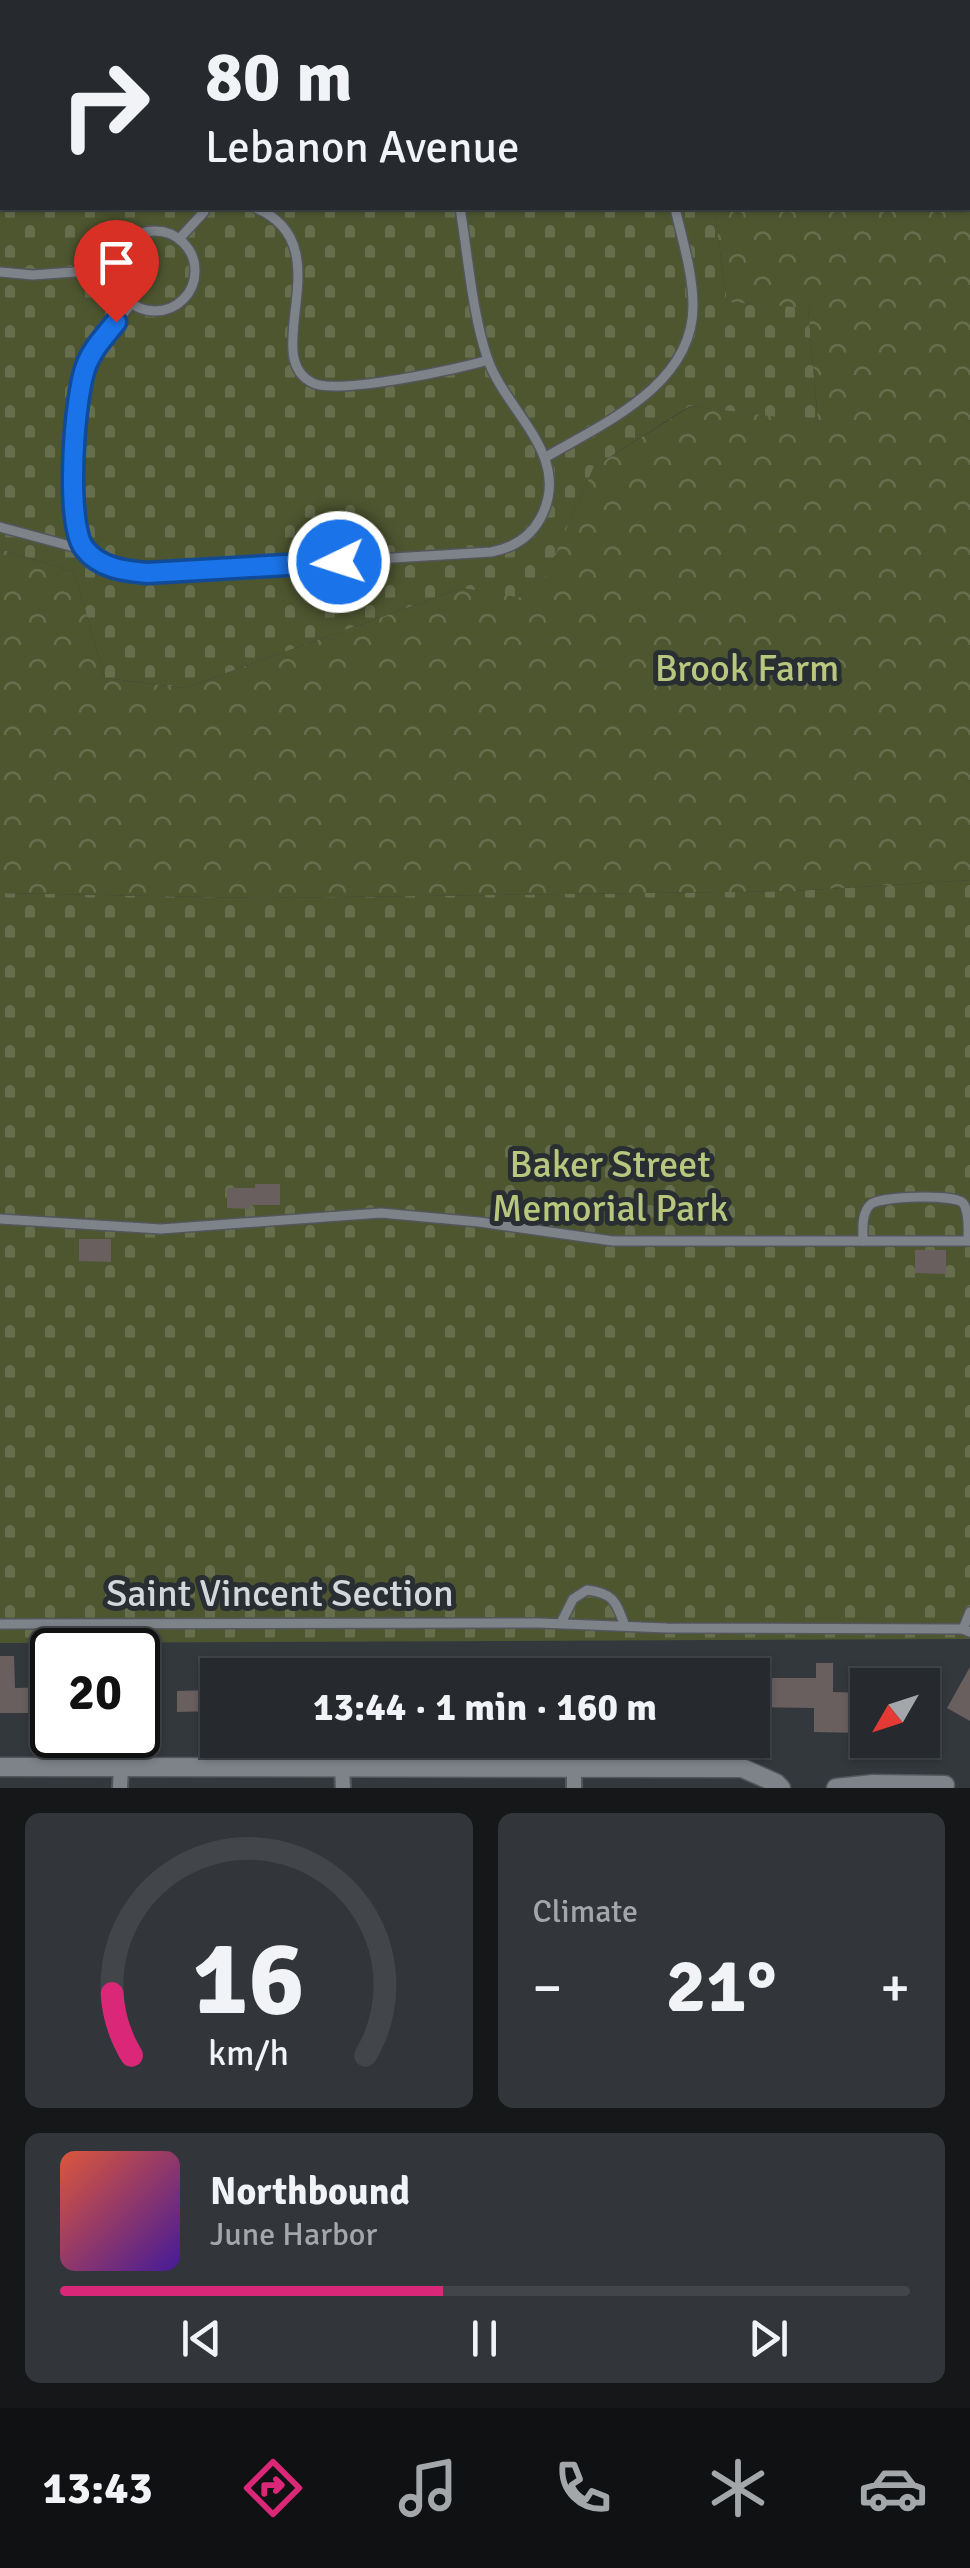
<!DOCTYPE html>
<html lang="en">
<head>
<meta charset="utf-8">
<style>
  :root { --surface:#262a2e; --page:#32363a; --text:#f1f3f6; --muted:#a4a7aa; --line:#42464a; --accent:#db2777 }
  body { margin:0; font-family:Signika,sans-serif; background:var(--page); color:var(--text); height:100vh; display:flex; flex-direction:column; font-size:38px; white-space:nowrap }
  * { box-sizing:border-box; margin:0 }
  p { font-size:32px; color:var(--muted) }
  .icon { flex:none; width:55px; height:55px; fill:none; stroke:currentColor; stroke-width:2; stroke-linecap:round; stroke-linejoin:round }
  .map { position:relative; height:1788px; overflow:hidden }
  .side { display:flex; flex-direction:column; gap:25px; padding:25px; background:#151719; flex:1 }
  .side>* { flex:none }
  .top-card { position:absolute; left:0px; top:0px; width:970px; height:210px; box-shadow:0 2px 8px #0004,0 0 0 2px var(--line); background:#262a2e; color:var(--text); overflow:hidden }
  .needle { width:65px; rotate:231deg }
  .buttons { position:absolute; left:850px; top:1668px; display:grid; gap:20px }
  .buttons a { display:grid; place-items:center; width:90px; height:90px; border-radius:0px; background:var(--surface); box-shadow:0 2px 8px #0004,0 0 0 2px var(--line); font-size:50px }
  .speed { position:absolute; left:30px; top:1628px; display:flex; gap:20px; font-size:50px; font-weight:700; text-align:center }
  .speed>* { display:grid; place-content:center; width:130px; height:130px; border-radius:50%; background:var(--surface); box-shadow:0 2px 8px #0004,0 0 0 2px var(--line); line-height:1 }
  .speed .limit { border:5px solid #111; border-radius:15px; background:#fff; color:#111 }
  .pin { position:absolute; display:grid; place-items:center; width:85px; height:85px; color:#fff; margin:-102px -42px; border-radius:50% 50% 50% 0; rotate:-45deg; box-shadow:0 0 10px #0007 }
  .pin .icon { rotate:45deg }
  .me { position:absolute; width:110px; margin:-55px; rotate:266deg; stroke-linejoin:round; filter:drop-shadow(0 0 8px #0008) }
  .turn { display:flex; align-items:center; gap:35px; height:210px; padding:0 40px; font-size:45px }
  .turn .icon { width:130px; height:130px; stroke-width:2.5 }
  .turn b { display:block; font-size:70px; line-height:85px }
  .big { font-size:75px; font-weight:800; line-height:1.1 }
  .side .tile { flex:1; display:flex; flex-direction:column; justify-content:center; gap:15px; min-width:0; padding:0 35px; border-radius:15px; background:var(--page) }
  .side .dial { align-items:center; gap:0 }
  .dial svg { height:260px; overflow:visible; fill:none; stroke:var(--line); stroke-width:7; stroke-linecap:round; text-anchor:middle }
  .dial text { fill:var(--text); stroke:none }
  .song { display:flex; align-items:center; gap:30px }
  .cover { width:120px; height:120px; border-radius:15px; background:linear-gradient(135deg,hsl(10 70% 55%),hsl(260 70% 35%)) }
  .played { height:10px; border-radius:5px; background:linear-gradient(90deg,var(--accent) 45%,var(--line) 45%) }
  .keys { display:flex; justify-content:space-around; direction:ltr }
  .heat { display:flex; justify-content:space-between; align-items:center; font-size:55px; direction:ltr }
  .side .tiles { flex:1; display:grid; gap:25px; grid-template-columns:1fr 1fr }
  .tile:last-child { grid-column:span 2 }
  .trip { position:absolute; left:200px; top:1658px; width:570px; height:100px; border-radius:0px; background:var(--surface); box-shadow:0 2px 8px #0004,0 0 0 2px var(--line); font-weight:800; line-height:100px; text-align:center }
  .tabs { display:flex; height:160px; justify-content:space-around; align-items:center; background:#0f1112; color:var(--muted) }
  .tabs .icon { width:70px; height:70px }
  .tabs .selected { color:var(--accent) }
  .tabs b { font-size:45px; color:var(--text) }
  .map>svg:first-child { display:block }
  .cemetery { fill:url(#cemetery-stones) }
  .park { fill:url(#park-crowns) }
  .building { fill:#685f5e }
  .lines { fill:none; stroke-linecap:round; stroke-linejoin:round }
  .service-casing { stroke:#53565b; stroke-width:12 }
  .pedestrian-casing { stroke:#53565b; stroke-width:18 }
  .minor-casing { stroke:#53565b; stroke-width:21 }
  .service { stroke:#7d8389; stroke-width:9 }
  .pedestrian { stroke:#7d8389; stroke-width:14 }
  .minor { stroke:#7d8389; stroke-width:18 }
  .route-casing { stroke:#114b97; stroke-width:25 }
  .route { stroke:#1a73e8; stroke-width:18 }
  .labels { text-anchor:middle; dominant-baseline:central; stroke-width:10; stroke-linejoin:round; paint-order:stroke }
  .park-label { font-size:38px; fill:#b8c77d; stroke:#292e33 }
  .street-label { font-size:38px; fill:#d5d8db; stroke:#292e33 }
</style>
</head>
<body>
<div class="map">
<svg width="970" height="1788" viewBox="0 0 970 1788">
  <defs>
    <pattern id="cemetery-stones" width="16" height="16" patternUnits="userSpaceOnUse" patternTransform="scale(2.5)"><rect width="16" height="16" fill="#4e5630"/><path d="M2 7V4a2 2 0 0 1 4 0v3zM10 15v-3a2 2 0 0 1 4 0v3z" fill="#676e4d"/></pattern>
    <pattern id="park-crowns" width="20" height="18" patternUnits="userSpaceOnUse" patternTransform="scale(2.5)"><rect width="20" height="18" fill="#4e5630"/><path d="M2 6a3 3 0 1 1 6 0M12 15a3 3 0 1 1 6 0" fill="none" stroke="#676e4d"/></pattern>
  </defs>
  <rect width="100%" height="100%" fill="#33383d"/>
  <g class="cemetery">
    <path d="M 0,0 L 639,0 L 639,2 L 2,2 L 2,208 L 714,208 L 727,302 L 808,307 L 818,423 L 690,406 L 594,467 L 535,601 L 462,588 L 185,688 L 105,678 L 74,572 L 0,549 Z"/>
    <path d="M 970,880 L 970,1639 L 0,1643 L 0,893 L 262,898 L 794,891 Z"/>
  </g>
  <path class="park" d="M 639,0 L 970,0 L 970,880 L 794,891 L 262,898 L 0,893 L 0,549 L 74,572 L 105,678 L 185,688 L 462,588 L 535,600 L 594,467 L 691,406 L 818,422 L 808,308 L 727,302 L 714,208 L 968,208 L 968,2 L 639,2 Z"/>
  <g class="building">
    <path d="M 255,1184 L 280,1184 L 280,1205 L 250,1205 L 250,1209 L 227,1208 L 227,1188 L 255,1188 Z"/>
    <path d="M 79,1239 L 111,1239 L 111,1262 L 79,1261 Z"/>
    <path d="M 915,1250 L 946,1250 L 946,1274 L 915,1273 Z"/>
    <path d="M 0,1656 L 14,1656 L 15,1688 L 52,1687 L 52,1713 L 0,1713 Z"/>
    <path d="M 816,1663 L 833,1663 L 833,1692 L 864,1693 L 863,1733 L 814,1732 L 814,1708 L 752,1707 L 752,1684 L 769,1684 L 769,1678 L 816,1678 Z"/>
    <path d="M 970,1667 L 970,1721 L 947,1708 Z"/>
    <path d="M 214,1690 L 215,1711 L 177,1712 L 177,1691 Z"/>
  </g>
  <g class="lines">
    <defs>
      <g id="service">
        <path d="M 412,0 L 413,2"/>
        <path d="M 574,0 L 577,2"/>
        <path d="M 262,2 L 270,0"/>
        <path d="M 520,2 L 521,0"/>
        <path d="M 256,208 C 344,245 257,357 313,383 C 337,395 459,369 488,360"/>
        <circle cx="155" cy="271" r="40"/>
        <path d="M 179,239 L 204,212 L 205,208"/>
        <path d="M 0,272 L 33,275 L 115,269"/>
        <path d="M 546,457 C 604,423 693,385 693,306 C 693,273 682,239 675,208"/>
        <path d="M 0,527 L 85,550 L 101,563 L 122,570 L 147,573 L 491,552 C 512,548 529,539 540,519 C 574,457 507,413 488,360 C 472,314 468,255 460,208"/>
        <path d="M 85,550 L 77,531 L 73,509 L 76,421 L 81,380 L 95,349 L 131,304"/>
        <path d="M 0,1219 L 161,1229 L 381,1213 L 479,1222 L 613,1241 L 970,1241"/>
        <path d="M 863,1241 C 863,1229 861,1213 871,1204 C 881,1196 955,1194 963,1203 C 970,1212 968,1230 968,1241"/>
        <path d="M 970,1612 L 963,1629 L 970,1632"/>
        <path d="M 561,1623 L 573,1599 L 587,1590 C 614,1593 616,1602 625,1626"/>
        <path d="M 0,1624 L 539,1623 L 667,1628 L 963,1629"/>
      </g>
      <g id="pedestrian">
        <path d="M 342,1767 L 343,1788"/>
        <path d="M 574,1767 L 574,1788"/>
        <path d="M 120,1788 L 121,1767"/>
      </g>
      <g id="minor">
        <path d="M 0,1767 L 742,1768 L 776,1783 L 781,1788"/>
        <path d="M 836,1788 L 873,1784 L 945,1785"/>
      </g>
    </defs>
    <use href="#service" class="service-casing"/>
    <use href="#pedestrian" class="pedestrian-casing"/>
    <use href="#minor" class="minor-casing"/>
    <use href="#service" class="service"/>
    <use href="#pedestrian" class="pedestrian"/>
    <use href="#minor" class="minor"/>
  </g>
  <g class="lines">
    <defs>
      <path id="route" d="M 116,322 C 105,336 92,349 86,366 C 74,397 65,522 84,548 C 99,568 124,571 147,573 L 339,562"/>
    </defs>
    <use href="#route" class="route-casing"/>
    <use href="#route" class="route"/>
  </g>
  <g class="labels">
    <g class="park-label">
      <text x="747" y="668">Brook Farm</text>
      <text x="610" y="1164">Baker Street<tspan x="610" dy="44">Memorial Park</tspan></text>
    </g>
    <g class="street-label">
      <text x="280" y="1593">Saint Vincent Section</text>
    </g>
  </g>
</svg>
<div class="buttons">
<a><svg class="needle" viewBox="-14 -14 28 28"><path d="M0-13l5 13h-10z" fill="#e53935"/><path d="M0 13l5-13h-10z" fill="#a4a7aa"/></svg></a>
</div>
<div class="speed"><div class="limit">20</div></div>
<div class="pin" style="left:116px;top:322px;background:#d93025"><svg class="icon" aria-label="arrive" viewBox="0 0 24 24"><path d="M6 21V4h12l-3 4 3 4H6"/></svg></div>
<svg class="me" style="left:339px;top:562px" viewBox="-20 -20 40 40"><circle r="17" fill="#1a73e8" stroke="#fff" stroke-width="3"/><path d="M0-11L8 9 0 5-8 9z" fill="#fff"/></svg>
<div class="trip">13:44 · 1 min · 160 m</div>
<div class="top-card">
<div class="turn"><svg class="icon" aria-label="right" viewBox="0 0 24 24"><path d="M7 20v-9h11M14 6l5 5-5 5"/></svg><div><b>80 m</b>Lebanon Avenue</div></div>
</div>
</div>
<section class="side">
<div class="tiles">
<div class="tile dial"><svg viewBox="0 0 100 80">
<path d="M14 69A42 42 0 1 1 86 69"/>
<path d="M14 69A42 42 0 0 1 8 50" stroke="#db2777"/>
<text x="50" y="56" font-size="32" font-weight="700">16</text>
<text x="50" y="72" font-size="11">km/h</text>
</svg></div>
<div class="tile"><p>Climate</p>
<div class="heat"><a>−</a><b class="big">21°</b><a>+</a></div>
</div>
<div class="tile">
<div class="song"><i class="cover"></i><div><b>Northbound</b><p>June Harbor</p></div></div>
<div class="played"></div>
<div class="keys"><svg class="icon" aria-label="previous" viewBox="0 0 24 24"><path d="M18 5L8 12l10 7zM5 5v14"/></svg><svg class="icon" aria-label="pause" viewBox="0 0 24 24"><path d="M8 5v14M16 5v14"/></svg><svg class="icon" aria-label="next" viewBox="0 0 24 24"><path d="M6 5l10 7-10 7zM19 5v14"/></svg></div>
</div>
</div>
</section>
<nav class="tabs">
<b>13:43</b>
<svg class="icon selected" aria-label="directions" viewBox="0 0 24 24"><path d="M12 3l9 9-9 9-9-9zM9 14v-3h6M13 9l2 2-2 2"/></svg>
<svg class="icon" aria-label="music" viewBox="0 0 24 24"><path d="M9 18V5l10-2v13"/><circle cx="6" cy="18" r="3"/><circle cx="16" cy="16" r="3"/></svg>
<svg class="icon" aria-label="phone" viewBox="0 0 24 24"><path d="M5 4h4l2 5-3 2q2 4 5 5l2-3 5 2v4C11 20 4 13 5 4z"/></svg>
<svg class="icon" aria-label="climate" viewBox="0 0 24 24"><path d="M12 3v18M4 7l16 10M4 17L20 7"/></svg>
<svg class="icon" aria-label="car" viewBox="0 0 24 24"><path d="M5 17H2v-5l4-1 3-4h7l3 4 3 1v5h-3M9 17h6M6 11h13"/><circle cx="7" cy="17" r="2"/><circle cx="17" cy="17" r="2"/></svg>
</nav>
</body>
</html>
